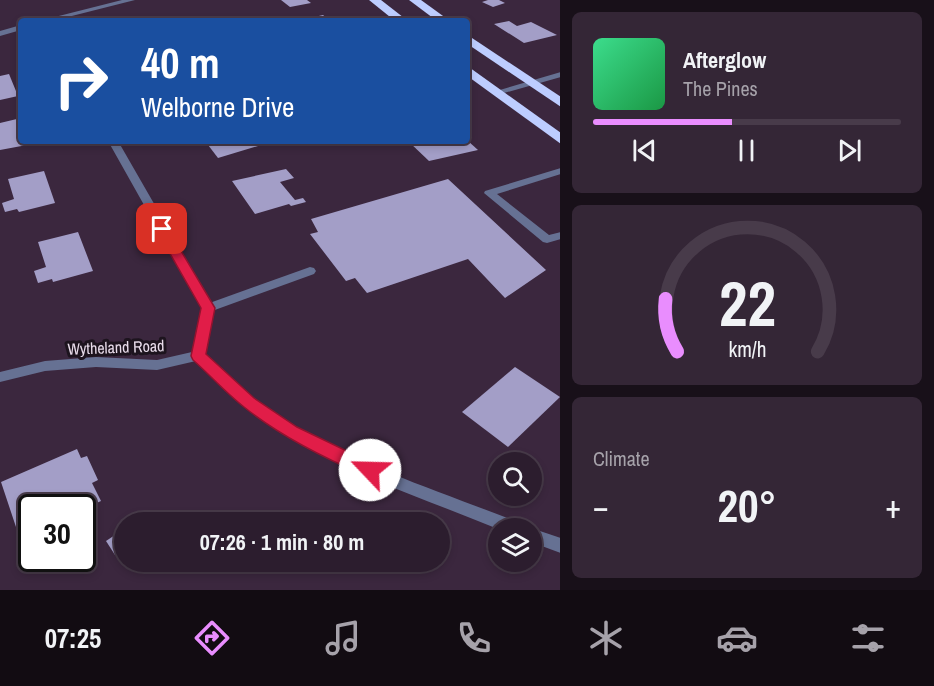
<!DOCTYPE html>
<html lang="en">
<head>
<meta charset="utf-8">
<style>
  :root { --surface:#2c1d2e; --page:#342636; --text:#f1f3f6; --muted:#a6a2aa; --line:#483b4a; --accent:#e98dfe }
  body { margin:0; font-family:"Archivo Narrow",sans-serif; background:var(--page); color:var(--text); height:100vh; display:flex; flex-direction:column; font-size:22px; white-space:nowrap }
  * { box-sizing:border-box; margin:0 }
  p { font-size:20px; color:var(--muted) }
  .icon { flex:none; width:33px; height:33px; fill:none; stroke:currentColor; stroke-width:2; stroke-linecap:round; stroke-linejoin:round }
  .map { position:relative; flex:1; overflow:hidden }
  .drawer { display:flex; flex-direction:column; gap:12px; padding:12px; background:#181019; width:374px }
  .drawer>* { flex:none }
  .banner { position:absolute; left:18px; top:18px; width:452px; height:126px; border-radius:6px; box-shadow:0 3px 9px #0003,0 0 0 2px var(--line); background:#1a4fa0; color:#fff; overflow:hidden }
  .controls { position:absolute; left:488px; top:452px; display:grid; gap:12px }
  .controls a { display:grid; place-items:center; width:54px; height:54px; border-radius:50%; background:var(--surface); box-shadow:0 3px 9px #0003,0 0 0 2px var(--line); font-size:30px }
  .speed { position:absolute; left:18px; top:494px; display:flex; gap:12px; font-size:30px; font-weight:700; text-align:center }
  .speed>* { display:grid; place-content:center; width:78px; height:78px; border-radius:50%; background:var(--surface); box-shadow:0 3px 9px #0003,0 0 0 2px var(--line); line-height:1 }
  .speed .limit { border:3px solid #111; border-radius:9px; background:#fff; color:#111 }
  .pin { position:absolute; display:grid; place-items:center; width:51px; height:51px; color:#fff; margin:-26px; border-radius:12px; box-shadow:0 3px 9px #0006 }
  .me { position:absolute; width:66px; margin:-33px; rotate:294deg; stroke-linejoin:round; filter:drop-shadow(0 0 4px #0008) }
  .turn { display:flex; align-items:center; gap:21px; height:126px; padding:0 24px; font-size:27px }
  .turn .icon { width:78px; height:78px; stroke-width:2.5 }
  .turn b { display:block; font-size:42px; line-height:51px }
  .big { font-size:45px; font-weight:700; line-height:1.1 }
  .drawer .card { flex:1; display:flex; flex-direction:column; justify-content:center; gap:9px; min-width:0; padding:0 21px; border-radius:9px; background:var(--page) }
  .drawer .dial { align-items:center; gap:0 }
  .dial svg { height:156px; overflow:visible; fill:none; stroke:var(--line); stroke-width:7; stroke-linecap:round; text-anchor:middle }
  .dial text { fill:var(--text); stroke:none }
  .song { display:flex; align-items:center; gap:18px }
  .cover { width:72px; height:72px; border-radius:9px; background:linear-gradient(135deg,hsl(150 70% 55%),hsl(140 70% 35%)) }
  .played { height:6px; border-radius:3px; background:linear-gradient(90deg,var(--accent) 45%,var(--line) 45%) }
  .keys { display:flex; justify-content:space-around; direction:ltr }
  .heat { display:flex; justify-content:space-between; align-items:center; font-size:33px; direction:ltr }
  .trip { position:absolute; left:114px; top:512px; width:336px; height:60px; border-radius:30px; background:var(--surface); box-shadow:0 3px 9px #0003,0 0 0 2px var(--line); font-weight:700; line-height:60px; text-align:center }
  .tab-bar { display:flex; height:96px; justify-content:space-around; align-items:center; background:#120c12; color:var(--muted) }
  .tab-bar .icon { width:42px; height:42px }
  .tab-bar .active { color:var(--accent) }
  .tab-bar b { font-size:27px; color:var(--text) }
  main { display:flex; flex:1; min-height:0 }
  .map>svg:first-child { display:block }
  .building { fill:#a39ec7 }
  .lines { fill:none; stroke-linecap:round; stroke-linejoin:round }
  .lane { fill:#667193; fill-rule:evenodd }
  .street { fill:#667193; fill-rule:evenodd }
  .highway { fill:#bdcdff; fill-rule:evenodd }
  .route { fill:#e11d48; stroke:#92132f; stroke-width:1.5 }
  .labels { text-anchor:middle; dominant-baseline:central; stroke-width:6; stroke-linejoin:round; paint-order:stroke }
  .street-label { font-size:16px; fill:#e8dcea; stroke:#1d141e }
</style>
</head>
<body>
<main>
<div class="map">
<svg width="561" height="590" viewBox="0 0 561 590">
  <rect width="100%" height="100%" fill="#3b273e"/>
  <g class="building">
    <path d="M 281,0 L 307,0 L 311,3 L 290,7 Z"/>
    <path d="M 488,0 L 499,0 L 505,3 L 493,7 L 482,2 Z"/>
    <path d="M 323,15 L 330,21 L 302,21 L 302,20 Z"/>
    <path d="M 509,21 L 517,26 L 531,22 L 557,35 L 524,43 L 494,24 Z"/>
    <path d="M 9,74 L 18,96 L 0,100 L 0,76 Z"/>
    <path d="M 21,118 L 21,141 L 43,142 L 0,150 L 0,123 Z"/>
    <path d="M 205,141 L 254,141 L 258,146 L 218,158 Z"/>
    <path d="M 408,141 L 468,141 L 478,150 L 429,161 Z"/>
    <path d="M 286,169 L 294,178 L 280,182 L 295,200 L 303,198 L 306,202 L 291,206 L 289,204 L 255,214 L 232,181 Z"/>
    <path d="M 44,171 L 55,203 L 19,212 L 17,209 L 5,212 L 2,203 L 14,199 L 8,179 Z"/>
    <path d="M 448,179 L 546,270 L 505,298 L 468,259 L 367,293 L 355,278 L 346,281 L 310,234 L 318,232 L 311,219 Z"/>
    <path d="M 78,232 L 93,271 L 53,282 L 52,279 L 38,283 L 34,271 L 46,267 L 38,242 Z"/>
    <path d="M 515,367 L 560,397 L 508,447 L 462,412 Z"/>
    <path d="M 77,449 L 81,458 L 87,456 L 98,480 L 92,483 L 101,501 L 88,507 L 85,499 L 67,507 L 32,507 L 32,524 L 17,530 L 1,482 Z"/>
    <path d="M 124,529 L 124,548 L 115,555 L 106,541 Z"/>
  </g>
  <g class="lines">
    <g class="lane">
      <path d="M 561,168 L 561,174 L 497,194 L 549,235 L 561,232 L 561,239 L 547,243 L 543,242 L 484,193 L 485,191 Z"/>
      <path d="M 310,267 L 314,268 L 316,271 L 314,274 L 212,311 L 204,311 L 202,308 L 204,305 Z"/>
    </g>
    <g class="street">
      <path d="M 122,0 L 135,0 L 52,21 L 39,21 Z"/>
      <path d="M 21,25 L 21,30 L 0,36 L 0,31 Z"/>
      <path d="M 561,72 L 561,77 L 497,95 L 493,92 Z"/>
      <path d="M 108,141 L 118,141 L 214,308 L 205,355 C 234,381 263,408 297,428 C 365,468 447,494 520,523 L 522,528 L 498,529 C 428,500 353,476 288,437 C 254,416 225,388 196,361 L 157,370 L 96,367 L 45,371 L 0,382 L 0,372 L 45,361 L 96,357 L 157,360 L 192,352 L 202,308 Z"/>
      <path d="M 530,528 L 531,528 L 561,538 L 561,553 L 531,542 Z"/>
    </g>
    <g class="highway">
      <path d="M 369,0 L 381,0 L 408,21 L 395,21 Z"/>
      <path d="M 409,0 L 421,0 L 450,21 L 437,21 Z"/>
      <path d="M 466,34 L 561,97 L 561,107 L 466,43 Z"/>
      <path d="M 466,65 L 561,133 L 561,144 L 466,75 Z"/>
    </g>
  </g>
  <path class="route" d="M 162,225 L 168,229 L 215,308 L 206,354 L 254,398 L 297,427 L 376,465 L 379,470 L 376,475 L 370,478 L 364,475 C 322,457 280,436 244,407 C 226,393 210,375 193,360 L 191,356 L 201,308 L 156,229 Z"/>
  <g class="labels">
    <g class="street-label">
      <text transform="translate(116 347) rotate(-2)">Wytheland Road</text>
    </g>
  </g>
</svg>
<div class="controls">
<a><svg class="icon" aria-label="search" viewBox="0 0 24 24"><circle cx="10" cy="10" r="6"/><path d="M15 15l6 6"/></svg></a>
<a><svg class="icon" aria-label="layers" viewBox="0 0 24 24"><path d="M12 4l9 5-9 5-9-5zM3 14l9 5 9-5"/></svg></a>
</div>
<div class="speed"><div class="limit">30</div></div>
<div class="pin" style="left:162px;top:229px;background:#d93025"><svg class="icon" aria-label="arrive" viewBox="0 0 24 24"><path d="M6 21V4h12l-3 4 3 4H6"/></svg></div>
<svg class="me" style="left:370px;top:470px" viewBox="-20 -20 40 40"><circle r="19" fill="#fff"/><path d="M0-13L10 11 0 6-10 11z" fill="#e11d48"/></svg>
<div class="trip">07:26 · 1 min · 80 m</div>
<div class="banner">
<div class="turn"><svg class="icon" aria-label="right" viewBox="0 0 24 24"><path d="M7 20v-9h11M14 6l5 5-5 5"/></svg><div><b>40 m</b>Welborne Drive</div></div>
</div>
</div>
<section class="drawer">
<div class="card">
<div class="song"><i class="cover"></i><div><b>Afterglow</b><p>The Pines</p></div></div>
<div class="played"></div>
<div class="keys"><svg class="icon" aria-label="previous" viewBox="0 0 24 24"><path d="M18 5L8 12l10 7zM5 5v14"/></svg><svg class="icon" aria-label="pause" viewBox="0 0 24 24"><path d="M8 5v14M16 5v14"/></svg><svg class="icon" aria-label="next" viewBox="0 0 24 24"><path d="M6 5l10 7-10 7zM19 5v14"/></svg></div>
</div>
<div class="card dial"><svg viewBox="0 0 100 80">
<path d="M14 69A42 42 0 1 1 86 69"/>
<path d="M14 69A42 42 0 0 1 8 42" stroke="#e98dfe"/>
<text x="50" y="56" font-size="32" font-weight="700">22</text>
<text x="50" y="72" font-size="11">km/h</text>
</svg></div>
<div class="card"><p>Climate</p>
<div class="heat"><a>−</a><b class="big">20°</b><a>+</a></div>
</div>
</section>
</main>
<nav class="tab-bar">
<b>07:25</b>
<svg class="icon active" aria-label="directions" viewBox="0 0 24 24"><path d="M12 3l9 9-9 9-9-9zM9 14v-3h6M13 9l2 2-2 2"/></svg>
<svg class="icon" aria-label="music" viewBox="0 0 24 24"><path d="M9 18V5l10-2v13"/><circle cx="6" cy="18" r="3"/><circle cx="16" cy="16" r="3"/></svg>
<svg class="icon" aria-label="phone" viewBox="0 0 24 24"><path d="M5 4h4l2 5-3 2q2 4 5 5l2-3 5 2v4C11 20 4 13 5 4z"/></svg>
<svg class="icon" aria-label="climate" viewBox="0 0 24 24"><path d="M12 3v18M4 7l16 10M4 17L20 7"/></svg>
<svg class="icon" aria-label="car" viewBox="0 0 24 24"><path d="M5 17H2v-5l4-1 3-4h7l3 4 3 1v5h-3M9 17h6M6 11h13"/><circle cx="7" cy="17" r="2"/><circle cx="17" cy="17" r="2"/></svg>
<svg class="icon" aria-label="filters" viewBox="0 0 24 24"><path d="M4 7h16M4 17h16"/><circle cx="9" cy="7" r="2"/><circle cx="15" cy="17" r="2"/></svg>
</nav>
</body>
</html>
